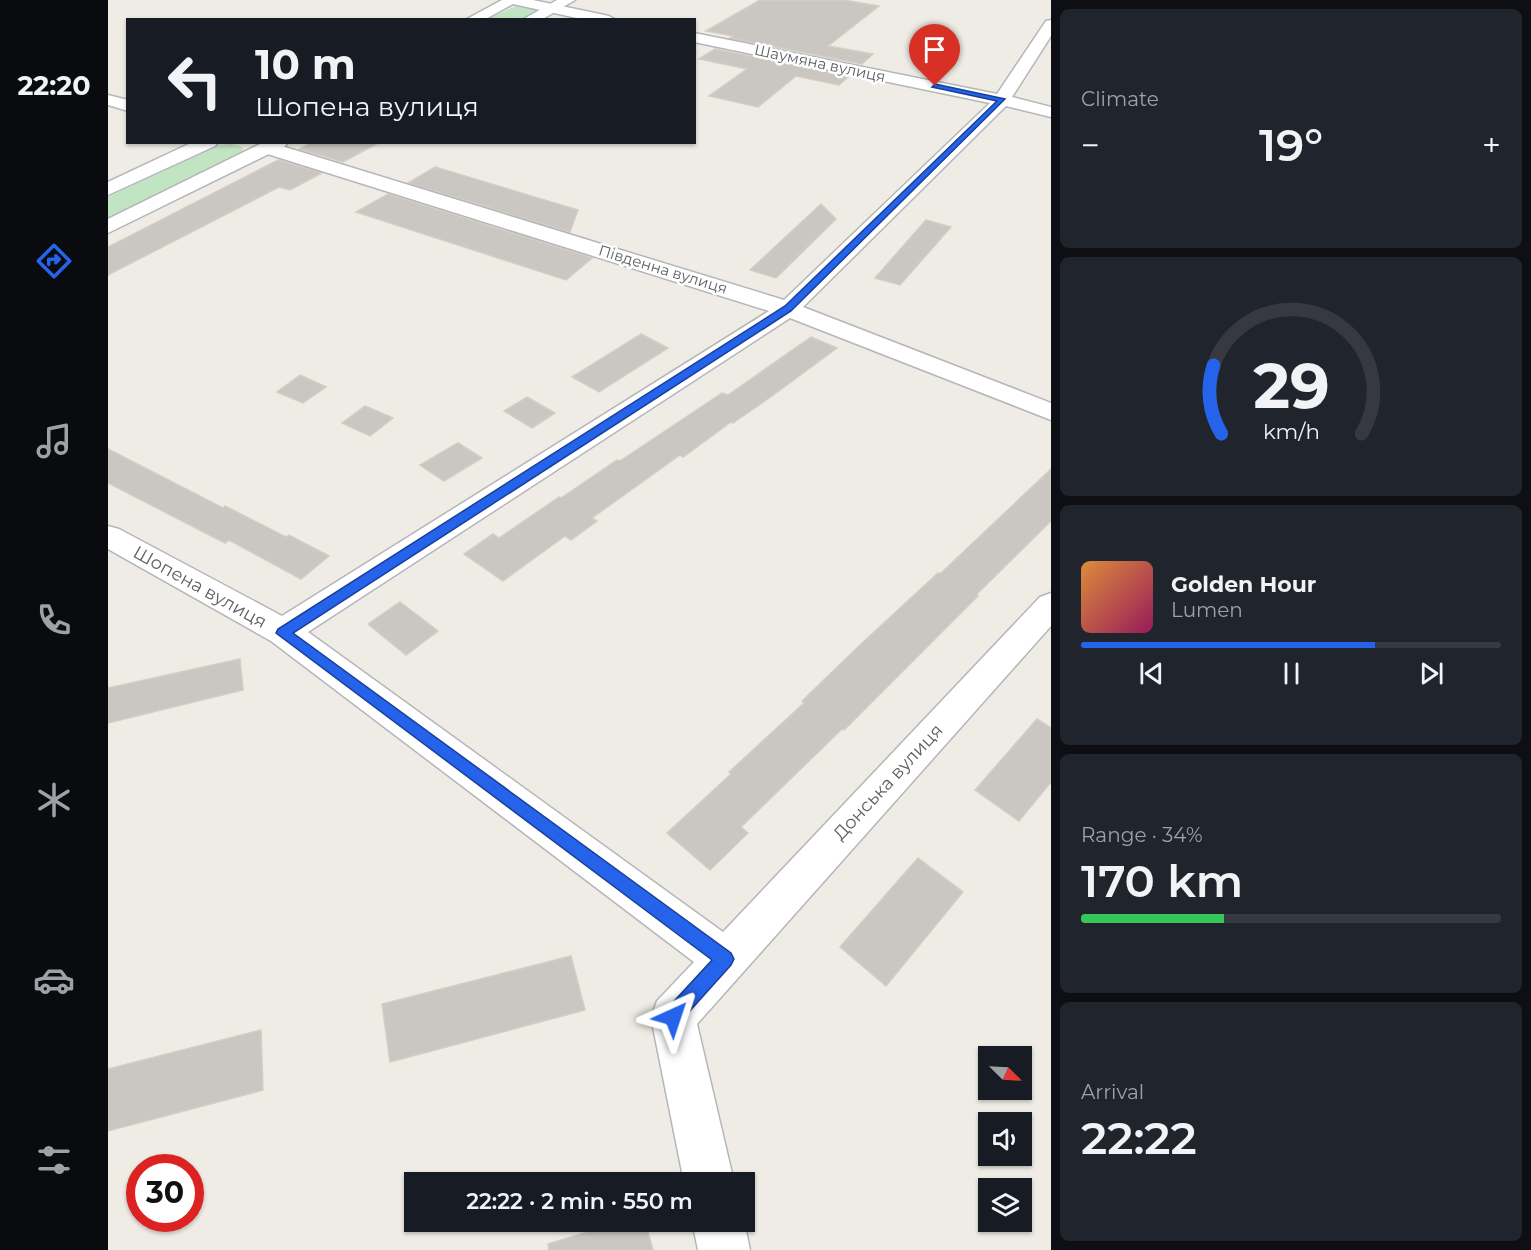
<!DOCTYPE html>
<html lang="en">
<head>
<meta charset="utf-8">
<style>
  :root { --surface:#171b24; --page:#20242c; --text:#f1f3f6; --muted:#9ea1a6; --line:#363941; --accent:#2563eb }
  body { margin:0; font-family:Montserrat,sans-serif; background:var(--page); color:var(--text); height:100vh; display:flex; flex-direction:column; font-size:22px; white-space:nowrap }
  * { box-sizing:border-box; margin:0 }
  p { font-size:20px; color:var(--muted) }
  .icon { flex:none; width:33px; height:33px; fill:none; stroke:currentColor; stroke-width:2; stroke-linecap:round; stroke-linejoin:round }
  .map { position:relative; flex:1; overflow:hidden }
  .sheet { display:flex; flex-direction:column; gap:9px; padding:9px; background:#0d0f14; width:480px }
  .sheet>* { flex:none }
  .guide { position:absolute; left:18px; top:18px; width:570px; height:126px; border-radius:0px; box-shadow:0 2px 4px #0004; background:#171b24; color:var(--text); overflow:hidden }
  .needle { width:39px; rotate:114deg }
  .tools { position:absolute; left:870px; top:1046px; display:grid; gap:12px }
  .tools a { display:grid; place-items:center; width:54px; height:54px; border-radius:0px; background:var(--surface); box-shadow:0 2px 4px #0004; font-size:30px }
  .speed { position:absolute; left:18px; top:1154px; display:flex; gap:12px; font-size:30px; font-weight:700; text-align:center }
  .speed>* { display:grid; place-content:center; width:78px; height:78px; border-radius:50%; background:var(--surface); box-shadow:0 2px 4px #0004; line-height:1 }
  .speed .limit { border:9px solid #d22; background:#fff; color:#111 }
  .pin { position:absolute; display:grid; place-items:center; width:51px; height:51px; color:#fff; margin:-62px -26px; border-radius:50% 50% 50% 0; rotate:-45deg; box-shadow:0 0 6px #0007 }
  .pin .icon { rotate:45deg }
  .me { position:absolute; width:66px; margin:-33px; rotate:42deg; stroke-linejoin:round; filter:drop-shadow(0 0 4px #0008) }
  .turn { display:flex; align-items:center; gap:21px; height:126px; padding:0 30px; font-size:27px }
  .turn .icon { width:78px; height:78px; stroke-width:2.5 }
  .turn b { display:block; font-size:42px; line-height:51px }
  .big { font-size:45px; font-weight:600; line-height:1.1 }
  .sheet .card { flex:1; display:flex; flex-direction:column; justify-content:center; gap:9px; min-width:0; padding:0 21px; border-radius:9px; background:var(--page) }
  .sheet .dial { align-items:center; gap:0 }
  .dial svg { height:156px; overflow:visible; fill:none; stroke:var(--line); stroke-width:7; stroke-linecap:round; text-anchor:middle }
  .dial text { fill:var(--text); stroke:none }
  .song { display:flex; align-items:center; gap:18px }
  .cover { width:72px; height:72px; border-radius:9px; background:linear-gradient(135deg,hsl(30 70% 55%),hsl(330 70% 35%)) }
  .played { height:6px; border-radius:3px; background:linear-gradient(90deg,var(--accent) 70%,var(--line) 70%) }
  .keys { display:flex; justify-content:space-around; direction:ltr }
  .heat { display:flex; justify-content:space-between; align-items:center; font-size:33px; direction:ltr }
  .charge { height:9px; border-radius:4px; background:linear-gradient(90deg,#34c759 34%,var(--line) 0) }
  .trip { position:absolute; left:296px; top:1172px; width:351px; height:60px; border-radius:0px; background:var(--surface); box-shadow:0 2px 4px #0004; font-weight:600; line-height:60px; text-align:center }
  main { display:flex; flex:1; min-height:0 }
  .tab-bar { display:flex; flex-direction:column; width:108px; justify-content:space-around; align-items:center; background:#090b0e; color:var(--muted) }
  .tab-bar .icon { width:42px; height:42px }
  .tab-bar .selected { color:var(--accent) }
  .tab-bar b { font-size:27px; color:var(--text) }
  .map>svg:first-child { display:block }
  .green { fill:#c1e5c3 }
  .building { fill:#cac6c1; stroke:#d3cec3; stroke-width:1.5 }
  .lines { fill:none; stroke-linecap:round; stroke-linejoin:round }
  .minor-casing { stroke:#b5b6bb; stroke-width:3 }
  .tertiary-casing { stroke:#b5b6bb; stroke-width:3 }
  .minor { fill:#fff; fill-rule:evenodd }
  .tertiary { fill:#fff; fill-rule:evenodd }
  .route { fill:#2563eb; stroke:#184099; stroke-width:1.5 }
  .labels { text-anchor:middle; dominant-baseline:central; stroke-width:5; stroke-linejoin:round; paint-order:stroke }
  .far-street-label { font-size:15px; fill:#5c5f64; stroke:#fff }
  .street-label { font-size:18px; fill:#5c5f64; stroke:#fff }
</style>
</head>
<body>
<main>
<nav class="tab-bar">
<b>22:20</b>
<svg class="icon selected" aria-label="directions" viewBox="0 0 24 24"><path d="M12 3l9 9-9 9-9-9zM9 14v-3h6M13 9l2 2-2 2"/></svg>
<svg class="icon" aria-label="music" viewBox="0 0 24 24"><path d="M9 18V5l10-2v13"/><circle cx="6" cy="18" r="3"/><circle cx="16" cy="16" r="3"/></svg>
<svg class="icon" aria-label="phone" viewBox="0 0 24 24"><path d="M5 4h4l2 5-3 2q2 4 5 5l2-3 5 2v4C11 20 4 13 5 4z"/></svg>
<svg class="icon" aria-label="climate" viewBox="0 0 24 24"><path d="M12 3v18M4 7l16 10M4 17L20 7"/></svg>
<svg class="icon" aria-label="car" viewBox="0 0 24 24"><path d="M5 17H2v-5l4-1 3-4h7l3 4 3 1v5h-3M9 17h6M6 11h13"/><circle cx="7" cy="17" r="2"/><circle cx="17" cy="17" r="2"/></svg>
<svg class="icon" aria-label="filters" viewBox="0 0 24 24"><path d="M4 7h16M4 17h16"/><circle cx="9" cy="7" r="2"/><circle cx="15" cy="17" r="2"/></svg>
</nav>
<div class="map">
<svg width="943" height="1250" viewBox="0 0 943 1250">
  <rect width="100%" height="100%" fill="#eeece4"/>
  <g class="green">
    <path d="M 408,6 L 430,10 L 413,19 L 377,20 Z"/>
    <path d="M 122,144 L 134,147 L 135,151 L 0,219 L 0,197 L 108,146 Z"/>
  </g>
  <g class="building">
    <path d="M 652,0 L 735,0 L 771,6 L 720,46 L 765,54 L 754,64 L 622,38 L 625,36 L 598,31 Z"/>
    <path d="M 607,49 L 741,76 L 731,85 L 688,76 L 650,107 L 601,96 L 639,69 L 591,59 Z"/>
    <path d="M 205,142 L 272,142 L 235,162 L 191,149 Z"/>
    <path d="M 170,160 L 214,173 L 182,190 L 171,187 L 0,275 L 0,247 Z"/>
    <path d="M 327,167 L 470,210 L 462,232 L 300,183 Z"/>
    <path d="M 280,194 L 484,258 L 458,280 L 248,212 Z"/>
    <path d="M 713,204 L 728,219 L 668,278 L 642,270 Z"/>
    <path d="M 818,220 L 843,227 L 792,285 L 767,278 Z"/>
    <path d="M 533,334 L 560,348 L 491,392 L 464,377 Z"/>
    <path d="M 703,337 L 729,348 L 664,396 L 625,423 L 623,422 L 575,457 L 572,455 L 484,518 L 489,521 L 463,540 L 457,536 L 395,581 L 356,554 L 385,534 L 391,538 L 451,497 L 453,498 L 509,460 L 512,461 L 614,393 L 620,395 Z"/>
    <path d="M 192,375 L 218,387 L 195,403 L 169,392 Z"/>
    <path d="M 419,397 L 447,413 L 424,428 L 396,411 Z"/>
    <path d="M 257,406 L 285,418 L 262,436 L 234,423 Z"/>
    <path d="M 350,443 L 374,458 L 336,481 L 312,465 Z"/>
    <path d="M 0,449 L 115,508 L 117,506 L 178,537 L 181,535 L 221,556 L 193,579 L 121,540 L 117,543 L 0,483 Z"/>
    <path d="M 943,469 L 943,521 L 868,595 L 870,596 L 736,730 L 734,729 L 633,827 L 640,833 L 602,870 L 559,833 L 623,774 L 621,772 L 696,703 L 694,701 L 752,645 L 830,573 L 832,574 Z"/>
    <path d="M 292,602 L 330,631 L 298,655 L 260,624 Z"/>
    <path d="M 132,659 L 135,690 L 0,723 L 0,688 Z"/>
    <path d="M 929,719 L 943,728 L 943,782 L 911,821 L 867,790 Z"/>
    <path d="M 810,858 L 855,892 L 778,986 L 732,947 Z"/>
    <path d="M 463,956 L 477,1010 L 282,1062 L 274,1004 Z"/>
    <path d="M 153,1030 L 155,1090 L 0,1131 L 0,1069 Z"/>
    <path d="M 515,1221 L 537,1221 L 545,1250 L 441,1250 L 440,1244 Z"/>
  </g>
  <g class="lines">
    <defs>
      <g id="minor">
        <path d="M 398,0 L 425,0 L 501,16 L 508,20 L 478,20 L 405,4 Z"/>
        <path d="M 943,20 L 943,36 L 904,97 L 943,107 L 943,117 L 898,106 L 695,307 L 943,403 L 943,420 L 682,318 L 200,632 L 615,932 L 932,597 L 943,593 L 943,626 L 589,1024 L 626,1182 L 576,1182 L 543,1017 L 549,1001 L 586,962 L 163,641 L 0,549 L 0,526 L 11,529 L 174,616 L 661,311 L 153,152 L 151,148 L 153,144 L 167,144 L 676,300 L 882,103 L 586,42 L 586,33 L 889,94 L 938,21 Z"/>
        <path d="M 0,95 L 20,100 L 20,111 L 0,105 Z"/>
        <path d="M 584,1221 L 636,1221 L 642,1250 L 590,1250 Z"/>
      </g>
      <g id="tertiary">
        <path d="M 394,0 L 412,0 L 376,20 L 357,20 Z"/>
        <path d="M 449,0 L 467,0 L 433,20 L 414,20 Z"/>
        <path d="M 85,142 L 110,142 L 107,146 L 0,195 L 0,182 Z"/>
        <path d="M 156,142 L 180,142 L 177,146 L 0,233 L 0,219 Z"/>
      </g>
    </defs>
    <use href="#minor" class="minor-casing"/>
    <use href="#tertiary" class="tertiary-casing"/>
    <use href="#minor" class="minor"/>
    <use href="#tertiary" class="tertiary"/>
  </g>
  <path class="route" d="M 827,84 L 897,99 L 683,311 L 185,633 L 623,953 L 626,959 L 623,965 L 571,1023 L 565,1026 L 558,1023 L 555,1017 L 558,1010 L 604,960 L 168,633 L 170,629 L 677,306 L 889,101 L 824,87 Z"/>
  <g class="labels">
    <g class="far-street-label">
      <text transform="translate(712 63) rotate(12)">Шаумяна вулиця</text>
      <text transform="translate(555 269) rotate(17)">Південна вулиця</text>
    </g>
    <g class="street-label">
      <text transform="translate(92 587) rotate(29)">Шопена вулиця</text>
      <text transform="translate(780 782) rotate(-47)">Донська вулиця</text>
    </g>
  </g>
</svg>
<div class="tools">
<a><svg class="needle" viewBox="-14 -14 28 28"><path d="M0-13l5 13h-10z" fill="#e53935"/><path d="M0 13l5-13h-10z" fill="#9ea1a6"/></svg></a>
<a><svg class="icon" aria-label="sound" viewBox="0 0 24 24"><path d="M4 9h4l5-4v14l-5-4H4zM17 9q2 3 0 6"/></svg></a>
<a><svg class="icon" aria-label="layers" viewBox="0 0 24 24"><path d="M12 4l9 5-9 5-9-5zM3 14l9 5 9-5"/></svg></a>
</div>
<div class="speed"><div class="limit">30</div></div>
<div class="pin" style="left:827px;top:86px;background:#d93025"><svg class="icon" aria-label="arrive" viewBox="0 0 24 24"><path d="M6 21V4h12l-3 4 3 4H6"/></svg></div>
<svg class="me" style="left:565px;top:1017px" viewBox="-20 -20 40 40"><path d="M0-17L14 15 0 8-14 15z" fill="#2563eb" stroke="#fff" stroke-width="4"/></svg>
<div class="trip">22:22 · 2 min · 550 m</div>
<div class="guide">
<div class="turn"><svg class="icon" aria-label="left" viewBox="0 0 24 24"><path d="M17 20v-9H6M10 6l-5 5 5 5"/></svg><div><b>10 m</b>Шопена вулиця</div></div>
</div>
</div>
<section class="sheet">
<div class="card"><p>Climate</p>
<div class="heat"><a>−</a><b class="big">19°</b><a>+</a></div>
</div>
<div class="card dial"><svg viewBox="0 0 100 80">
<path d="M14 69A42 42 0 1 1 86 69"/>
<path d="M14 69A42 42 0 0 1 10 34" stroke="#2563eb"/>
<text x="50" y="56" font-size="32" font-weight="700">29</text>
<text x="50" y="72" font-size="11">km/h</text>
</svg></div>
<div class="card">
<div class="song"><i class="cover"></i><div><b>Golden Hour</b><p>Lumen</p></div></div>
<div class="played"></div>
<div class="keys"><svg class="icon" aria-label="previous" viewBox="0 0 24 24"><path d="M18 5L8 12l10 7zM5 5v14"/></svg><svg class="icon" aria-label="pause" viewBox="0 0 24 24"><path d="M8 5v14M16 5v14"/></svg><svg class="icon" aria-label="next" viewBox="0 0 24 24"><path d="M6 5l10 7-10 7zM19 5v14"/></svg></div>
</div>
<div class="card"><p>Range · 34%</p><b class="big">170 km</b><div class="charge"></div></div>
<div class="card"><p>Arrival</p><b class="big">22:22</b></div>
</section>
</main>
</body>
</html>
